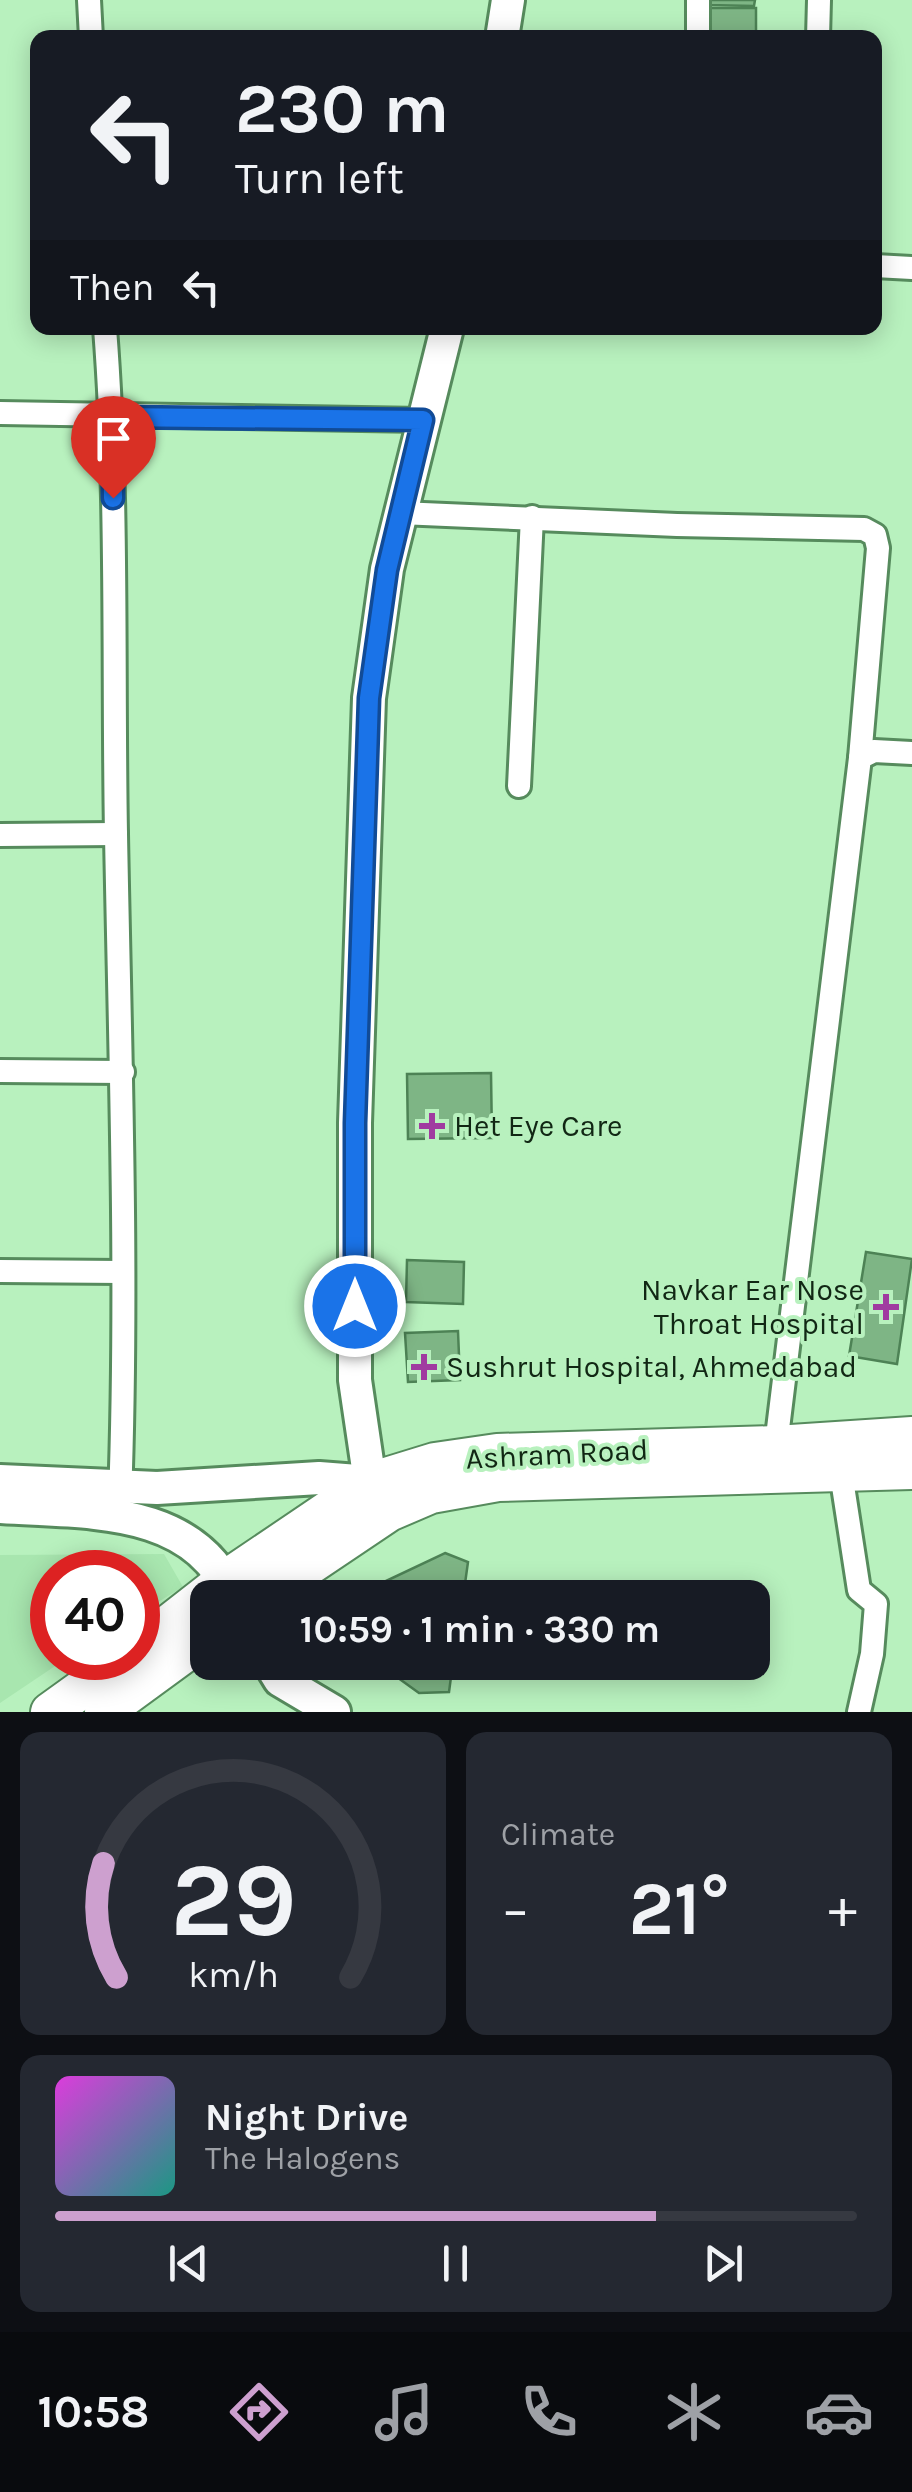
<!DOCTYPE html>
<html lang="en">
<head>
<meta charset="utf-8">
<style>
  :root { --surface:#171b24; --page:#242831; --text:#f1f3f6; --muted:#9ea1a6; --line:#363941; --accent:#cda0cf }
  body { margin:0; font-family:Karla,sans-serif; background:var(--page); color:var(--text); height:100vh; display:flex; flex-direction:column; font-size:38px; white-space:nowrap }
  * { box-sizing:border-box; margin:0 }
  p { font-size:32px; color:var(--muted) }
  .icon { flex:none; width:55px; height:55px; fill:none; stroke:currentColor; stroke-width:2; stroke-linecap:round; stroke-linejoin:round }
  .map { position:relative; height:1712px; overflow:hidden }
  .panel { display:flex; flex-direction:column; gap:20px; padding:20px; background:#0d0f14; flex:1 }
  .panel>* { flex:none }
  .banner { position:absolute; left:30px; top:30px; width:852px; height:305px; border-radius:20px; box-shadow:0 5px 25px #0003; background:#171b24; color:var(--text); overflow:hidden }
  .speed { position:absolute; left:30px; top:1550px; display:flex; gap:20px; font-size:50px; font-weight:700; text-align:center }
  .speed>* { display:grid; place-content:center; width:130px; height:130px; border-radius:50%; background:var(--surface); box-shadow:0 5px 25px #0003; line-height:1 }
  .speed .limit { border:15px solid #d22; background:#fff; color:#111 }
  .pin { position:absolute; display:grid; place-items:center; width:85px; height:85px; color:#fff; margin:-102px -42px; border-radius:50% 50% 50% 0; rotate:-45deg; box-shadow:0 0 10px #0007 }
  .pin .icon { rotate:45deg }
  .me { position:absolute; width:110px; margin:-55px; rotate:0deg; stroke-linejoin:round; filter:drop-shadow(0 0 8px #0008) }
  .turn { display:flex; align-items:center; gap:35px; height:210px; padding:0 40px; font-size:45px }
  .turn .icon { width:130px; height:130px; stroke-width:2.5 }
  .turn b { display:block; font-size:70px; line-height:85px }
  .then { display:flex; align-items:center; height:95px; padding:0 40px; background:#0003; gap:20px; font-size:38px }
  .big { font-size:75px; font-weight:700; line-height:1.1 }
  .panel .widget { flex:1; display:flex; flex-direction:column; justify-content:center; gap:15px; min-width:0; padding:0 35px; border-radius:20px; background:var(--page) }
  .panel .dial { align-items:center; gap:0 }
  .dial svg { height:260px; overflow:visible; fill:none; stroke:var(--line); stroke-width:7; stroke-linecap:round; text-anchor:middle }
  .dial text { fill:var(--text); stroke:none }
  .song { display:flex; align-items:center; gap:30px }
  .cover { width:120px; height:120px; border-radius:15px; background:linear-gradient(135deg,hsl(300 70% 55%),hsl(170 70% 35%)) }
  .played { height:10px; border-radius:5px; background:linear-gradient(90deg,var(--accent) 75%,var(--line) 75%) }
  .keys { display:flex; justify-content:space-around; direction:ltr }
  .heat { display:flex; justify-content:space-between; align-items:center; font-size:55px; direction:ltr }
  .panel .tiles { flex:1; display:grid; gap:20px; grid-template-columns:1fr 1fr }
  .widget:last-child { grid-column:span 2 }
  .trip { position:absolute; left:190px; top:1580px; width:580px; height:100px; border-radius:20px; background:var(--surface); box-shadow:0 5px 25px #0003; font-weight:700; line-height:100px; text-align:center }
  .menu { display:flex; height:160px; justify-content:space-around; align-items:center; background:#090b0e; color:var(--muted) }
  .menu .icon { width:70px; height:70px }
  .menu .current { color:var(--accent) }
  .menu b { font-size:45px; color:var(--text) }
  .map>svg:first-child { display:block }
  .built { fill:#a8e6af }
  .building { fill:#7eb585; stroke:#4d8255; stroke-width:2.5 }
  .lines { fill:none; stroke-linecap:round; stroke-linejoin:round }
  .street-casing { stroke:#568b5d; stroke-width:28 }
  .secondary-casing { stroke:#568b5d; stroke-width:38 }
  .primary-casing { stroke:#568b5d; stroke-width:42 }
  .street { stroke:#fff; stroke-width:22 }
  .secondary { stroke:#fff; stroke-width:32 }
  .primary { stroke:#fff; stroke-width:38 }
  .route-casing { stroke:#114b97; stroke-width:25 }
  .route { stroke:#1a73e8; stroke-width:18 }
  .poi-dot { fill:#a03ba0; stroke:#b8f1be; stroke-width:4 }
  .labels { text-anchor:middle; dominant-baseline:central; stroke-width:8; stroke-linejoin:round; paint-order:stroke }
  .poi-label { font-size:30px; fill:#112714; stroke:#b8f1be; text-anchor:start }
  .street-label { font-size:30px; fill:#112714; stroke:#b8f1be }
</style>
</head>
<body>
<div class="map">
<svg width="912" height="1712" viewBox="0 0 912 1712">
  <rect width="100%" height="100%" fill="#b8f1be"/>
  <path class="built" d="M 164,1554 L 183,1587 L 138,1614 L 138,1572 L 52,1572 L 52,1658 L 67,1658 L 0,1703 L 0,1555 Z"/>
  <g class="building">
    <path d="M 707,0 L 755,0 L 754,6 L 707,5 Z"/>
    <rect x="705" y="8" width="51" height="30"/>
    <path d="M 491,1073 L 492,1138 L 408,1139 L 407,1074 Z"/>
    <path d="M 866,1252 L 912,1259 L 897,1364 L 849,1356 Z"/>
    <path d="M 407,1260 L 464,1262 L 463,1304 L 406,1302 Z"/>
    <path d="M 458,1331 L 460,1380 L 408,1382 L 405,1333 Z"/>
    <path d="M 445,1553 L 468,1562 L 463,1598 L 350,1598 Z"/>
    <path d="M 376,1662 L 453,1662 L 449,1692 L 419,1693 Z"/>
  </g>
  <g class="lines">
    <defs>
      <g id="street">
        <path d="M 89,0 L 91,38"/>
        <path d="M 698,38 L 698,0"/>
        <path d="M 818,38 L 819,0"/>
        <path d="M 875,266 L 912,268"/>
        <path d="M 105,328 C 118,496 113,665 116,834 C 120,1055 128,1277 120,1499"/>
        <path d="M 0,413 L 423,420"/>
        <path d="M 400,513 L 677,525 L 864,529 L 875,535 L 878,548 L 860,758"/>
        <path d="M 519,786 L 532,517"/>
        <path d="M 0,835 L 116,834"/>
        <path d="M 0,1071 L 123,1072"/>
        <path d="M 0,1271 L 122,1272"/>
        <path d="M 776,1445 L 860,758 L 874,751 L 912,753"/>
        <path d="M 841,1473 L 859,1590 L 876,1604 L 872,1654 L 859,1712"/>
      </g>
      <g id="secondary">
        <path d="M 502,38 L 508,0"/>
        <path d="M 0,1481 L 157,1488 L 319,1478 L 370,1482"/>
        <path d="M 384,1504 L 370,1482 L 355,1380 L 355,1123 L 369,698 L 387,569 L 447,328"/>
        <path d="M 0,1507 C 84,1513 195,1504 233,1598"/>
        <path d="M 269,1662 L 280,1680 L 334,1712"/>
      </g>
      <g id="primary">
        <path d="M 261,1598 L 389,1512 L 431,1494 L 498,1482 L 912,1470"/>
        <path d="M 138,1648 L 225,1580 L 370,1482 L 435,1462 L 497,1453 L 776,1445 L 912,1436"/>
        <path d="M 50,1712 L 125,1658"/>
        <path d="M 104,1712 L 208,1636"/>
      </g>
    </defs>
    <use href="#street" class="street-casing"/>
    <use href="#secondary" class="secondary-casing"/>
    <use href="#primary" class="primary-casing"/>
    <use href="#street" class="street"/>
    <use href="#secondary" class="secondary"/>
    <use href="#primary" class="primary"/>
  </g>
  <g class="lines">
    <defs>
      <path id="route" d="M 113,498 L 112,417 L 423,420 L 387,570 L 369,698 L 355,1123 L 355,1306"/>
    </defs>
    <use href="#route" class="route-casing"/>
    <use href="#route" class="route"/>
  </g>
  <g class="poi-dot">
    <path d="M427 1111h10v10h10v10h-10v10h-10v-10h-10v-10h10z"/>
    <path d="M881 1292h10v10h10v10h-10v10h-10v-10h-10v-10h10z"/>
    <path d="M419 1352h10v10h10v10h-10v10h-10v-10h-10v-10h10z"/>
  </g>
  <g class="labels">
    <g class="poi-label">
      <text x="454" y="1126">Het Eye Care</text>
      <text x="864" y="1290" text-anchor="end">Navkar Ear Nose<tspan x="864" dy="34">Throat Hospital</tspan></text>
      <text x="446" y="1367">Sushrut Hospital, Ahmedabad</text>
    </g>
    <g class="street-label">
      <text transform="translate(557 1454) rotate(-3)">Ashram Road</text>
    </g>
  </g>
</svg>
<div class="speed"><div class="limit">40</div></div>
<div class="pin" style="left:113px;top:498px;background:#d93025"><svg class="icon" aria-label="arrive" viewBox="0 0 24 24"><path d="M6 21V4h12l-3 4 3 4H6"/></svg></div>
<svg class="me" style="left:355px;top:1306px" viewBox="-20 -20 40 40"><circle r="17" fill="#1a73e8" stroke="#fff" stroke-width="3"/><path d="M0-11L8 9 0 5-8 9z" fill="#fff"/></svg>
<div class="trip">10:59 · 1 min · 330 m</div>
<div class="banner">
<div class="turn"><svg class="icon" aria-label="left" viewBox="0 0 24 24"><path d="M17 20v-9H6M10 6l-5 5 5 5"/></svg><div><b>230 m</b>Turn left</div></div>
<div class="then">Then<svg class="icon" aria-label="left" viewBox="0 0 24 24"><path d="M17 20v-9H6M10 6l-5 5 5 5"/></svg></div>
</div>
</div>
<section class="panel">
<div class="tiles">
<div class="widget dial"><svg viewBox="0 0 100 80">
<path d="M14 69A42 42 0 1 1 86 69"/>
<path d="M14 69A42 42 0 0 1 10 34" stroke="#cda0cf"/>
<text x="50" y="56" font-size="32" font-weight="700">29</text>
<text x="50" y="72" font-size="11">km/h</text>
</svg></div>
<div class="widget"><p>Climate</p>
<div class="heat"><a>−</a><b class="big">21°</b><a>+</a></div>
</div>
<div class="widget">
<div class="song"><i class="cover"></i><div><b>Night Drive</b><p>The Halogens</p></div></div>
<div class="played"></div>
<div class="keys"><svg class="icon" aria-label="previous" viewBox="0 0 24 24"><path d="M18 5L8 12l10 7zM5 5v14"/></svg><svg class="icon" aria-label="pause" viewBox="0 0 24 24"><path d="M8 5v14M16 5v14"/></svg><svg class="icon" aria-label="next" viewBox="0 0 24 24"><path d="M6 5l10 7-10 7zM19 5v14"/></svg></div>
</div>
</div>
</section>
<nav class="menu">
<b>10:58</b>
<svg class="icon current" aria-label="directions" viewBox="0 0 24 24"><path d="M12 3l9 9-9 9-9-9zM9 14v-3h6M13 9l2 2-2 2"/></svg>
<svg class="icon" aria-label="music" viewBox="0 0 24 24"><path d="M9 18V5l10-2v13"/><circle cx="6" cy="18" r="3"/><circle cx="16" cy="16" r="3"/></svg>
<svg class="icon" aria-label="phone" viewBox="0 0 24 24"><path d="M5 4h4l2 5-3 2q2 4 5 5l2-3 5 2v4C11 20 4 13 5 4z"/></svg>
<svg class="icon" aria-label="climate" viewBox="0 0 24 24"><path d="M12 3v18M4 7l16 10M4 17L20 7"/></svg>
<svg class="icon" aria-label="car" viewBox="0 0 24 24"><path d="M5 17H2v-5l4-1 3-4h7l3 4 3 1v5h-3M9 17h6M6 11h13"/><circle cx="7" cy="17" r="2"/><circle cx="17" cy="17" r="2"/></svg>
</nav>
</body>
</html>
